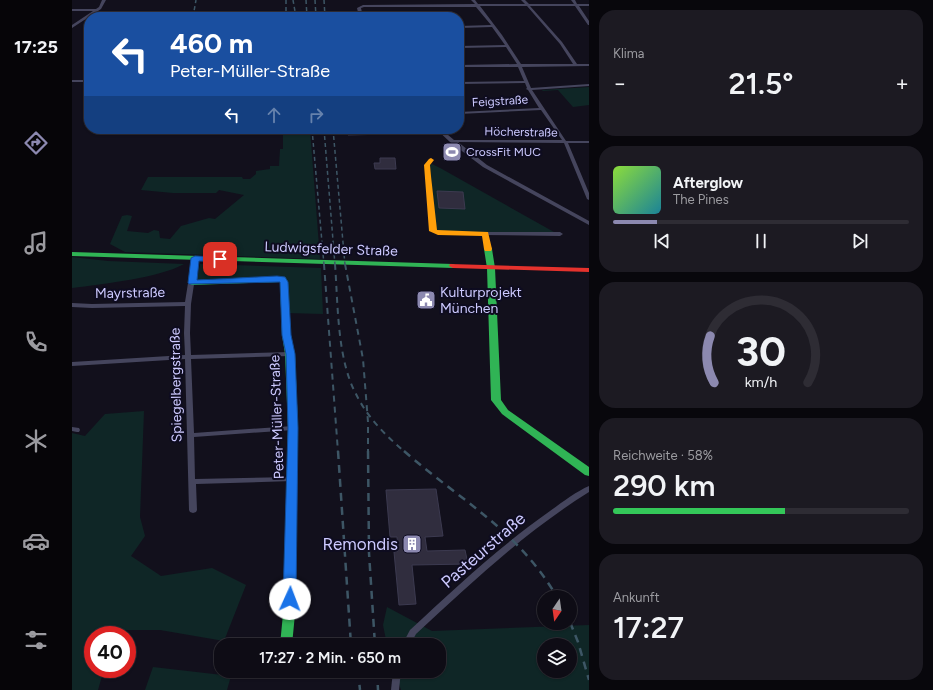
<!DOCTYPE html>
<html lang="de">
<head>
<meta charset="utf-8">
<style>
  :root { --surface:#0e0c15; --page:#1c1a22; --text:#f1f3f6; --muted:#9b9ba0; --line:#2e2c34; --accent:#8c89b0 }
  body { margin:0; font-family:Figtree,sans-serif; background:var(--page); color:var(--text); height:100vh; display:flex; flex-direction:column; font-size:15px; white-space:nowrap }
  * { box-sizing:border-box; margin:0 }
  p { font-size:13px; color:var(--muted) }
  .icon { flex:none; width:22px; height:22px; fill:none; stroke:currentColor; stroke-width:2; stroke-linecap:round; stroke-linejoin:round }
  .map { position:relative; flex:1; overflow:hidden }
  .sheet { display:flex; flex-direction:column; gap:10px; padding:10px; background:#08070c; width:344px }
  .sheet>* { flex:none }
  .guide { position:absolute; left:12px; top:12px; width:380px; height:122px; border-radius:16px; box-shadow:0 1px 3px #0004,0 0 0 1px var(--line); background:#1a4fa0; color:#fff; overflow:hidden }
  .needle { width:26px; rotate:193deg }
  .buttons { position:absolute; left:465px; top:590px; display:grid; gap:8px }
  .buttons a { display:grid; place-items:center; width:40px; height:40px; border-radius:50%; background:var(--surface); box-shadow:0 1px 3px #0004,0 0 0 1px var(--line); font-size:20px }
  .speed { position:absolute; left:12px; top:626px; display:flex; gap:8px; font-size:20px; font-weight:700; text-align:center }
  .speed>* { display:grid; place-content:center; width:52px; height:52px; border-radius:50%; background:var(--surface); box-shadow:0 1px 3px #0004,0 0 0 1px var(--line); line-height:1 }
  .speed .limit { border:6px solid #d22; background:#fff; color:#111 }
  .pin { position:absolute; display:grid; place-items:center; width:34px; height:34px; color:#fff; margin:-17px; border-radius:8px; box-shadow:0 2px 6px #0006 }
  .me { position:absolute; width:44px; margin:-22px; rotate:2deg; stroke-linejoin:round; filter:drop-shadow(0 0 3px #0008) }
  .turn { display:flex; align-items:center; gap:14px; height:84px; padding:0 20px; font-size:18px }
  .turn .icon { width:52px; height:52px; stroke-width:2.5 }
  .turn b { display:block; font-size:28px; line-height:34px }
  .lanes { display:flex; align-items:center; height:38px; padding:0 20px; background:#0003; justify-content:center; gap:20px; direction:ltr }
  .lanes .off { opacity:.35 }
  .big { font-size:30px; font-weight:600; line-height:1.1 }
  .sheet .widget { flex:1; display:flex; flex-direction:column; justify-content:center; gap:6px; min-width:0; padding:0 14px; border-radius:16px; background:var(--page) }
  .sheet .dial { align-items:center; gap:0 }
  .dial svg { height:104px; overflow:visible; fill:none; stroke:var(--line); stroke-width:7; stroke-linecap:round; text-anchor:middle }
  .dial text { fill:var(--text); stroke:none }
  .song { display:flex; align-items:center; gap:12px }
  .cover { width:48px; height:48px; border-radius:6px; background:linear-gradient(135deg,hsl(90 70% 55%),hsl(190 70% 35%)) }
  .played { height:4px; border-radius:2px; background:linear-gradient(90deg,var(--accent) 15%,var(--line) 15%) }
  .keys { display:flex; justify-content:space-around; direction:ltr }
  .heat { display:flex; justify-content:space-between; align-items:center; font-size:22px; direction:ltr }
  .charge { height:6px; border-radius:3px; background:linear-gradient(90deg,#34c759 58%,var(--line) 0) }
  .trip { position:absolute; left:142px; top:638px; width:232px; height:40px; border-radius:16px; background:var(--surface); box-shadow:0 1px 3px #0004,0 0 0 1px var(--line); font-weight:600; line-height:40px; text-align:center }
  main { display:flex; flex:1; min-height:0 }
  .dock { display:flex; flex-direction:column; width:72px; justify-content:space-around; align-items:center; background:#060508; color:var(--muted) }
  .dock .icon { width:28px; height:28px }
  .dock .on { color:var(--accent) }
  .dock b { font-size:18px; color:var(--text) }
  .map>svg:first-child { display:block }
  .green { fill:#0f2626; fill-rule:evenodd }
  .building { fill:#302d3e; stroke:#3c3a50 }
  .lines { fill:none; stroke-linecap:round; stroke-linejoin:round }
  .street { fill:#45455d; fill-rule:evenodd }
  .fast { fill:#30b455; fill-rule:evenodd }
  .slow { fill:#ff9f0a; fill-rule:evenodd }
  .jam { fill:#e5322d; fill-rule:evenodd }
  .rail-far2 { stroke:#3d5665; stroke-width:1.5; stroke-dasharray:4 3; stroke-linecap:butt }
  .rail-far1 { stroke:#3d5665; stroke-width:2; stroke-dasharray:6 5; stroke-linecap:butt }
  .rail { stroke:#3d5665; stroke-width:2.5; stroke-dasharray:8 6; stroke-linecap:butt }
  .route { fill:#1a73e8; stroke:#114b97 }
  .labels { text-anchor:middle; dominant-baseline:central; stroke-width:4; stroke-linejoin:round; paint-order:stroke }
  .far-street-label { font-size:12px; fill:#cdcaff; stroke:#0e0c20 }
  .far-poi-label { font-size:12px; fill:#cdcaff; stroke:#0e0c20; text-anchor:start }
  .street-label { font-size:14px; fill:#cdcaff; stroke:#0e0c20 }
  .poi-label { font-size:14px; fill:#cdcaff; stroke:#0e0c20; text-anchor:start }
  .near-poi-label { font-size:17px; fill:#cdcaff; stroke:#0e0c20; text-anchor:end }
  .near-street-label { font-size:17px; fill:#cdcaff; stroke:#0e0c20 }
</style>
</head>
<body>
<main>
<nav class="dock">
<b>17:25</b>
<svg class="icon on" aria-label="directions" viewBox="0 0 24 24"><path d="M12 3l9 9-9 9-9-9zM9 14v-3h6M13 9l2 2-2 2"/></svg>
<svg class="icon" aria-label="music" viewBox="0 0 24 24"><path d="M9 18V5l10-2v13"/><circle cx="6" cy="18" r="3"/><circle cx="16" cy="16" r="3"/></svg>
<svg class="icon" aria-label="phone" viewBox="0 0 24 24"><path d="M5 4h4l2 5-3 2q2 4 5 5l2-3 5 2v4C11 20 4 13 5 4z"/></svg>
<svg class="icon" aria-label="climate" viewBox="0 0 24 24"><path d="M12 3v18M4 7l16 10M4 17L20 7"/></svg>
<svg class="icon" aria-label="car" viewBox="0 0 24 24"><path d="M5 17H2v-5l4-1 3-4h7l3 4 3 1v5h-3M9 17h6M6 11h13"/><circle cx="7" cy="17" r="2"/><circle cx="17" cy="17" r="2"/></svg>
<svg class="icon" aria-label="filters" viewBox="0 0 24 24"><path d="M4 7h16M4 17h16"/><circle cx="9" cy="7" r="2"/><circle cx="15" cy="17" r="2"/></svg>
</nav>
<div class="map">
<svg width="517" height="690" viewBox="0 0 517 690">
  <rect width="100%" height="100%" fill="#12101c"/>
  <g class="green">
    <path d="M 517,87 L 517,105 L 501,107 L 486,90 L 471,91 L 470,90 Z"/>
    <path d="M 179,129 L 238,129 L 248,259 L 53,252 L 38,244 L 50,216 L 55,215 L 60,216 L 55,231 L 76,233 L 82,230 L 87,231 L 88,238 L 98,239 L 109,226 L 137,218 L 143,219 L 172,195 L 147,190 L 144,193 L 101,193 L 69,190 L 76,177 L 170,177 L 171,179 L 178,179 L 184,174 L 184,171 L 198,169 L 198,166 L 207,166 L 208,149 L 211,149 L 211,132 L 178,132 Z"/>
    <path d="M 360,164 L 370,169 L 482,232 L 371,232 L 364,230 L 358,165 Z"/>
    <path d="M 0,257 L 36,261 L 112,264 C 87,278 31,284 0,288 Z"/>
    <path d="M 128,264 L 249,268 L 251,314 L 215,313 L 208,277 L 125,280 Z"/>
    <path d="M 72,411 L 68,517 L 73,536 L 59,556 L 89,576 L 140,568 L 174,585 L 152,641 L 88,630 L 51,630 L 48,635 L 21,635 L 21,669 L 32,669 L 26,690 L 0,690 L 0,433 L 13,436 L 33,414 Z"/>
    <path d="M 315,607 L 360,631 L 517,625 L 517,690 L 329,690 L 323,671 L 367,671 L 367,645 L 315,645 L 311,625 ZM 472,645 L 498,645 L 498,671 L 472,671 Z"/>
    <path d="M 81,667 L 159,676 L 155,690 L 73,690 Z"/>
  </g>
  <g class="building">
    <path d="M 275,129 L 315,129 L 316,134 L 276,135 Z"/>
    <path d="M 308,158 L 323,158 L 324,169 L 303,169 L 302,163 L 308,163 Z"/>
    <path d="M 365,191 L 391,192 L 393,209 L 367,208 Z"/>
    <path d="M 364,489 L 371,536 L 353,537 L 355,551 L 393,550 L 396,564 L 340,565 L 344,604 L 327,605 L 322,552 L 326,551 L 325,537 L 318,537 L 314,490 Z"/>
  </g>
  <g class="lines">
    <g class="street">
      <path d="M 30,0 L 34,0 L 29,9 L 0,28 L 0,25 L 21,11 L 0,11 L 0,9 L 24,9 L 27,7 Z"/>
      <path d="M 399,0 L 403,0 L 406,4 L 453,4 L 449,0 L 453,0 L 457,4 L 502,4 L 499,0 L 503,0 L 505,4 L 517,4 L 517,6 L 507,6 L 517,21 L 517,25 L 516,25 L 503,6 L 458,6 L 490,42 L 505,64 L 517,64 L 517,66 L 450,67 L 459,88 L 517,84 L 517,86 L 460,90 L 494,141 L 517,141 L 517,143 L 496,143 L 517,193 L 517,200 L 515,199 L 492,143 L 386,142 L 415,165 L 517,221 L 517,225 L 411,167 L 378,142 L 364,129 L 369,129 L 382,140 L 490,140 L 469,110 L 387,114 L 387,112 L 467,108 L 456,90 L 454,89 L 455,88 L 453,83 L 387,84 L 387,82 L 452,81 L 446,67 L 387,67 L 387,65 L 445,64 L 434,47 L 387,48 L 387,46 L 433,45 L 420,27 L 387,28 L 387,26 L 419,25 L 404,7 L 292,7 L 289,8 L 291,17 L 287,17 L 285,8 L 291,5 L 403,4 ZM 408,6 L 455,6 L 488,44 L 501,64 L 449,64 L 430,35 Z"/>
      <rect x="0" y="80" width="17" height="2"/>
      <path d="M 413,232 L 488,232 L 491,234 L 488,236 L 411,235 L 410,234 L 411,233 Z"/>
      <path d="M 123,256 L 126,258 L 119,304 L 118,333 L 119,355 L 218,352 L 221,354 L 218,356 L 119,359 L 122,433 L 221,426 L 223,426 L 224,428 L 223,430 L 221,430 L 122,437 L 123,479 L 221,477 L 223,477 L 225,479 L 223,481 L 221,481 L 124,484 L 125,510 L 124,512 L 121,513 L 118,512 L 117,510 L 113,359 L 0,366 L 0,362 L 113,355 L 112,333 L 113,306 L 20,308 L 0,307 L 0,303 L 20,304 L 113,302 L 120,258 Z"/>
      <path d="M 0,427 L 7,428 L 8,430 L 7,432 L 5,432 L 0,431 Z"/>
      <path d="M 517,486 L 517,492 C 453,532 399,583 344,634 L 338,645 L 330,645 L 338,630 C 383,588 428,546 478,511 C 489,503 505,491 517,486 Z"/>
      <path d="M 321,671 L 329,671 L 327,690 L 319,690 Z"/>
    </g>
    <g class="fast">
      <path d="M 413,247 L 419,247 L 420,249 L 423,268 L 429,400 L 436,410 L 517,467 L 517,476 L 513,475 L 430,414 L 419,400 L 415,268 L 412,249 Z"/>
      <path d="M 0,252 L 381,264 L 385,266 L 381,268 L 0,256 Z"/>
      <path d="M 210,277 L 213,277 L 216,282 L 218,335 L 223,354 L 226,428 L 223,614 L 220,645 L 208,645 L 211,614 L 216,428 L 213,354 L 210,335 L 208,282 L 120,285 L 116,283 L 120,281 Z"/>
    </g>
    <path class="slow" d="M 359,158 L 362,160 L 358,165 L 359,176 L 365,230 L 416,232 L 420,249 L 419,251 L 413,251 L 412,249 L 410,236 L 366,235 L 357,231 L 352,165 L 357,159 Z"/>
    <path class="jam" d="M 378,264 L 517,268 L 517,272 L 381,268 L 377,266 Z"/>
    <g class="rail-far2">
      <path d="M 214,0 L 214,17"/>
      <path d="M 221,0 L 224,17"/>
      <path d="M 234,0 L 235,17"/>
      <path d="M 243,0 L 244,17"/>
      <path d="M 252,0 L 253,17"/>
      <path d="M 121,17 L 124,0"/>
      <path d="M 240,129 L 252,265"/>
      <path d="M 252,129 L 263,265"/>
      <path d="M 261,129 L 273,265"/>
    </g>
    <g class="rail-far1">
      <path d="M 252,264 L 266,452"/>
      <path d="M 263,264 C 266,304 265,359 284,394 C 295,417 314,436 333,452"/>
      <path d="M 273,264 L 291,359 L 296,422 L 296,452"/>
    </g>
    <g class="rail">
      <path d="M 266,451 L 279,645"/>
      <path d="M 296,451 L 297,553 L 303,645"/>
      <path d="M 332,451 C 389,501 445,529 485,597"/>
      <path d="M 498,622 L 506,642 L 517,680"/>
      <path d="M 286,671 L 288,690"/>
      <path d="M 305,671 L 306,690"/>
    </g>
  </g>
  <path class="route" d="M 123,256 L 148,257 L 152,259 L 148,262 L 127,261 L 125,280 L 205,276 L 213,277 L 216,282 L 219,335 L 223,354 L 226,428 L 224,599 L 222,602 L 218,604 L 213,602 L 211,599 L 216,428 L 214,354 L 210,335 L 208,282 L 117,284 L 116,283 L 119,258 Z"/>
  <defs>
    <symbol id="stadium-square" viewBox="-11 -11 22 22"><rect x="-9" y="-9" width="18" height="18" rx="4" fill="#8c89b0" stroke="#0e0c20"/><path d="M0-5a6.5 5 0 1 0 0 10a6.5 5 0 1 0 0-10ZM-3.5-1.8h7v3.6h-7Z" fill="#fff"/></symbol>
    <symbol id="civic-square" viewBox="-11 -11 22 22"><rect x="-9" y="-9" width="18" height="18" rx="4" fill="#8c89b0" stroke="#0e0c20"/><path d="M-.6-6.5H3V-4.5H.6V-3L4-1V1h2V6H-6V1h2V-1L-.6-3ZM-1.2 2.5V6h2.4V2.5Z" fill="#fff"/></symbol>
    <symbol id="building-square" viewBox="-11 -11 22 22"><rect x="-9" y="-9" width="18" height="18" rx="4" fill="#8c89b0" stroke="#0e0c20"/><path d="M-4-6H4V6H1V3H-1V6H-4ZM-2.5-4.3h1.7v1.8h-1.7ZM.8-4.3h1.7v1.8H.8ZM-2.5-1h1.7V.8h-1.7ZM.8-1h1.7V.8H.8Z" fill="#fff"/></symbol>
  </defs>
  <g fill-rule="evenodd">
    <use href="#stadium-square" x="369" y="141" width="22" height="22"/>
    <use href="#civic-square" x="343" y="289" width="22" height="22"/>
    <use href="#building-square" x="329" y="533" width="22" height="22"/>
  </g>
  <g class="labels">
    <g class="far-street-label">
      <text transform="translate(428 101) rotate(-3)">Feigstraße</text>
      <text transform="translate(449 132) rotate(1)">Höcherstraße</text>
    </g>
    <g class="far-poi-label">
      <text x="394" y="152">CrossFit MUC</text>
    </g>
    <g class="street-label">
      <text transform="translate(259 249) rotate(2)">Ludwigsfelder Straße</text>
      <text transform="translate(58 293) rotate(-1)">Mayrstraße</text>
      <text transform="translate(104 385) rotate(-91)">Spiegelbergstraße</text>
      <text transform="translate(205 417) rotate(-92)">Peter-Müller-Straße</text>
    </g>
    <g class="poi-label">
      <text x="368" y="292">Kulturprojekt<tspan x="368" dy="16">München</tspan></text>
    </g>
    <g class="near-poi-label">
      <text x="326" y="544">Remondis</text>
    </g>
    <g class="near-street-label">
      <text transform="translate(411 550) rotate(-41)">Pasteurstraße</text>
    </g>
  </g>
</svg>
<div class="buttons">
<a><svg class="needle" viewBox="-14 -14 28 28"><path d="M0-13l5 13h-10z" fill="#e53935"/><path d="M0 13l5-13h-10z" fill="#9b9ba0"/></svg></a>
<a><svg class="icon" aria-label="layers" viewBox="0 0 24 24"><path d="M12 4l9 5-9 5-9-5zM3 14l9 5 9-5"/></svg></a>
</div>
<div class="speed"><div class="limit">40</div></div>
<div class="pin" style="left:148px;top:259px;background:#d93025"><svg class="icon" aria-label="arrive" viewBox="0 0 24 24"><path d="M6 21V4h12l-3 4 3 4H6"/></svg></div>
<svg class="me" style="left:218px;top:599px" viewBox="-20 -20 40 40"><circle r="19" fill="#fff"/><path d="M0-13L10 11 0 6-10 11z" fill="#1a73e8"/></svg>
<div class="trip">17:27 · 2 Min. · 650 m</div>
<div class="guide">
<div class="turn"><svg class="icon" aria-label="left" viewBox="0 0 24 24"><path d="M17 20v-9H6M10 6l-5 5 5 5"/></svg><div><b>460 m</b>Peter-Müller-Straße</div></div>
<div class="lanes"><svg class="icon" aria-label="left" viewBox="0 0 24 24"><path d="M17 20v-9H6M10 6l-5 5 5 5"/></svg><svg class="icon off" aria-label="ahead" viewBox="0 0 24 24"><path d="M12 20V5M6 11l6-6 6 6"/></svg><svg class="icon off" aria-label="right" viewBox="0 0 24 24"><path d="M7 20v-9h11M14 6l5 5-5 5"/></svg></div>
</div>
</div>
<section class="sheet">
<div class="widget"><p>Klima</p>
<div class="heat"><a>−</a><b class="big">21.5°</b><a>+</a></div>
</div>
<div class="widget">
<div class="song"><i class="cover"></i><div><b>Afterglow</b><p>The Pines</p></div></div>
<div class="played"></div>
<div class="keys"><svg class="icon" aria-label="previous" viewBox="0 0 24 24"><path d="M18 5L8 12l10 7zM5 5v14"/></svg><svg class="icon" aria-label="pause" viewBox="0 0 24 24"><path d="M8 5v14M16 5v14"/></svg><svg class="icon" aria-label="next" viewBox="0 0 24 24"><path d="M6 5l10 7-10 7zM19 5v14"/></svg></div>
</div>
<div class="widget dial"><svg viewBox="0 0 100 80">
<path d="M14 69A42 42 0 1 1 86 69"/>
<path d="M14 69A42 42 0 0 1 11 33" stroke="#8c89b0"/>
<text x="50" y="56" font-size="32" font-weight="700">30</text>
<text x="50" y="72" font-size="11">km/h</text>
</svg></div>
<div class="widget"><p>Reichweite · 58%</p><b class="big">290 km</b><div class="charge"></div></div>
<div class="widget"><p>Ankunft</p><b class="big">17:27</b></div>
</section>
</main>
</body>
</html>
